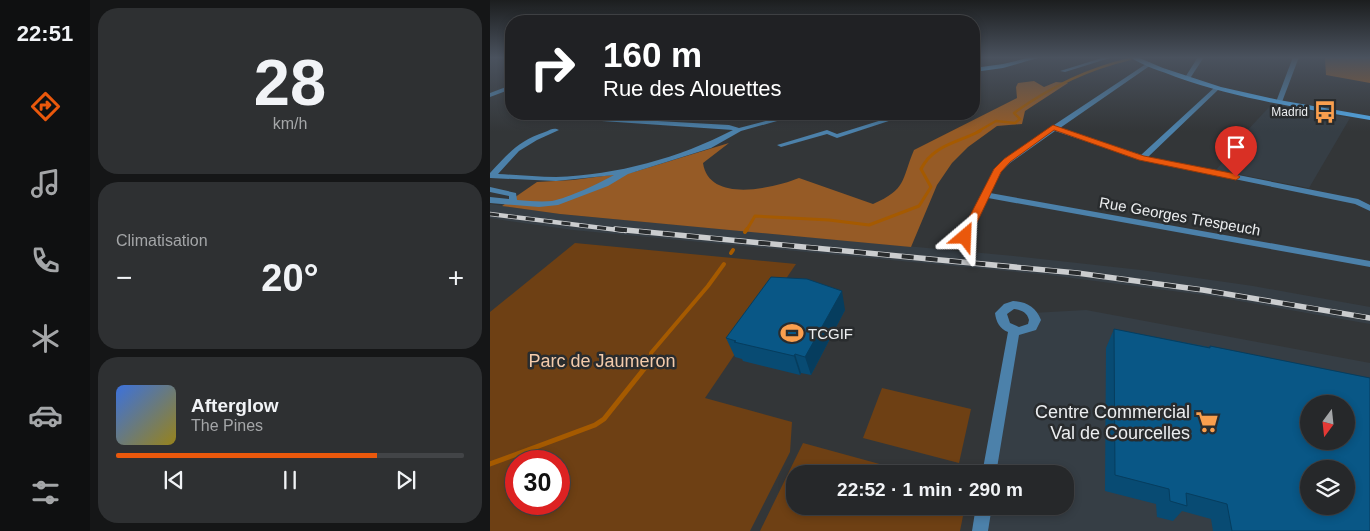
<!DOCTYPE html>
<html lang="fr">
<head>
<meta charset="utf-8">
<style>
  :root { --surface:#26282a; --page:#2e3032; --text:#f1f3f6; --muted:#a4a6a8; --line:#424447; --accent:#ea580c }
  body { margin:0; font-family:Arial,sans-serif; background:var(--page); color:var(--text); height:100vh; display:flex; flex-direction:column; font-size:19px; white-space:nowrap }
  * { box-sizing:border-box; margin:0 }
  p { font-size:16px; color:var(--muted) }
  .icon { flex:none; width:28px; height:28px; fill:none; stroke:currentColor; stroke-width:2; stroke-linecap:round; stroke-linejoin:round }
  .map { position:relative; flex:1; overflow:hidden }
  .sheet { display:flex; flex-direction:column; gap:8px; padding:8px; background:#151617; width:400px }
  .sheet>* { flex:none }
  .guide { position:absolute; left:15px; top:15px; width:475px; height:105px; border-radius:20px; box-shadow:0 2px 8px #0003,0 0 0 1px var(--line); background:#202124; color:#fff; overflow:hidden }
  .needle { width:32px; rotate:195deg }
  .fabs { position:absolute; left:810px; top:395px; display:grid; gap:10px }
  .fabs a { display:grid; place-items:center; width:55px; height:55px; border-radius:50%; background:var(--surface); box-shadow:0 2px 8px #0003,0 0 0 1px var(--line); font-size:25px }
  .speed { position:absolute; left:15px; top:450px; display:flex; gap:10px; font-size:25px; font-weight:700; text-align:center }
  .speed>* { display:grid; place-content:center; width:65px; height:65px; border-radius:50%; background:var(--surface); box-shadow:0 2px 8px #0003,0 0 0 1px var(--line); line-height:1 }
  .speed .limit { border:8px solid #d22; background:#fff; color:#111 }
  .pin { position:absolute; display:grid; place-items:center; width:42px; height:42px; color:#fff; margin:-51px -21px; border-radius:50% 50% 50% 0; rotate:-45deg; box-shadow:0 0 5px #0007 }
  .pin .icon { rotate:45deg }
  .me { position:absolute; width:55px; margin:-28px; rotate:26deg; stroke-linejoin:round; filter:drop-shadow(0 0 4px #0008) }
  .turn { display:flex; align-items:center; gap:18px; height:105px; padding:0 15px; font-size:22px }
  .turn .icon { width:65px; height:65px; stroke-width:2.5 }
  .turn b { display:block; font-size:35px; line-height:42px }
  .big { font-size:38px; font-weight:800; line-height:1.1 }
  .sheet .tile { flex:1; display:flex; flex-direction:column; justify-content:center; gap:8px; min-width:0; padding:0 18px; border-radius:20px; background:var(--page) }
  .sheet .dial { align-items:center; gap:0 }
  .dial b { font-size:65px; line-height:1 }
  .song { display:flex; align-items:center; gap:15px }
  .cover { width:60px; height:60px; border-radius:8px; background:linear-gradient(135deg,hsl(220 70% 55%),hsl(50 70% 35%)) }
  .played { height:5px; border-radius:2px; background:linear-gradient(90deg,var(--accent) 75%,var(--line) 75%) }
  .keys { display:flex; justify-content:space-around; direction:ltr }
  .heat { display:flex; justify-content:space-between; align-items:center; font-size:28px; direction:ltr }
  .trip { position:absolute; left:296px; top:465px; width:288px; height:50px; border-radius:20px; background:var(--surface); box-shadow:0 2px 8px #0003,0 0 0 1px var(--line); font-weight:800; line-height:50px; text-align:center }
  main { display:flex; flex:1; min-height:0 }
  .tabs { display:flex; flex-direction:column; width:90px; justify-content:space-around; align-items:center; background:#0f1011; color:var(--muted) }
  .tabs .icon { width:35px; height:35px }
  .tabs .current { color:var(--accent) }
  .tabs b { font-size:22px; color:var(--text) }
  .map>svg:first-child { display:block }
  .built { fill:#363e45; fill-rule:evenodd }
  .green { fill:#6e4014; fill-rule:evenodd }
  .forest { fill:#965b26 }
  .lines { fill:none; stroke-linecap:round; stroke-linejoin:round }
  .stream-far3 { stroke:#a55a00; stroke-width:2.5 }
  .stream-far2 { stroke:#a55a00; stroke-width:3 }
  .stream-far1 { stroke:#a55a00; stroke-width:4 }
  .stream { stroke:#a55a00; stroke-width:5 }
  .street { fill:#4c81aa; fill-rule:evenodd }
  .secondary { fill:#52abec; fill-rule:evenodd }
  .rail-far1-casing { stroke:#cbcdcf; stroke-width:4.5 }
  .rail-casing { stroke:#cbcdcf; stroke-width:5.5 }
  .rail-far1 { stroke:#292c2e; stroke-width:3; stroke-dasharray:9; stroke-linecap:butt }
  .rail { stroke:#292c2e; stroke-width:4; stroke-dasharray:12; stroke-linecap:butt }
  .wall { fill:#084b73 }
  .shaded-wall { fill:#063d5e }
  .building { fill:#095786; stroke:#063d5e; fill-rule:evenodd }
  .route { fill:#ea580c; stroke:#983908 }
  .labels { text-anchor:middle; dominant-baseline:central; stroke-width:5; stroke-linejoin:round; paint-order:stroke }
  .far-poi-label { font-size:12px; fill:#eceef0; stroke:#292c2e; text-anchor:end }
  .street-label { font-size:15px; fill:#eceef0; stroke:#292c2e }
  .poi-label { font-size:15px; fill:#eceef0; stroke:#292c2e; text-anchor:start }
  .near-park-label { font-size:18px; fill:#f4cbab; stroke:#292c2e }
  .near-poi-label { font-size:18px; fill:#eceef0; stroke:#292c2e; text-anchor:end }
</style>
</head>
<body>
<main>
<nav class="tabs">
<b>22:51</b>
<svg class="icon current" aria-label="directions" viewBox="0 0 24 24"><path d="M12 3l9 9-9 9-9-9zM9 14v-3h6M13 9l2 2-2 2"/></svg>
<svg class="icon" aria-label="music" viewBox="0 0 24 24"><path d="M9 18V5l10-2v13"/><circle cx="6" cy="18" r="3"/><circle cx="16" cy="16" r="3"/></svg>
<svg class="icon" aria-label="phone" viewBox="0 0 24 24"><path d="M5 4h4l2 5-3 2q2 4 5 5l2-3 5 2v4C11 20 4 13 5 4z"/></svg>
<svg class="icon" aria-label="climate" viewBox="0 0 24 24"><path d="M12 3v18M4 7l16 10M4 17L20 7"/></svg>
<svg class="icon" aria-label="car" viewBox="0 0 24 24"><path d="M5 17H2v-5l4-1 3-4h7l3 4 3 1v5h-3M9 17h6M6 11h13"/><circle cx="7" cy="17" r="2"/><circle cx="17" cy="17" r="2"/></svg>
<svg class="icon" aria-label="filters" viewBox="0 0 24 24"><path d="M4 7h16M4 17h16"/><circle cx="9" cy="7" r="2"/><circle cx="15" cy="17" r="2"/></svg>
</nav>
<section class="sheet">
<div class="tile dial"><b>28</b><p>km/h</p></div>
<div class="tile"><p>Climatisation</p>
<div class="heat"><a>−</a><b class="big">20°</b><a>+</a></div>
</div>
<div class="tile">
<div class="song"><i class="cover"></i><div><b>Afterglow</b><p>The Pines</p></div></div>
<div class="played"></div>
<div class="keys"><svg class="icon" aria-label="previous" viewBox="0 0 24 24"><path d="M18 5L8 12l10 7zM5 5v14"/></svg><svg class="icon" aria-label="pause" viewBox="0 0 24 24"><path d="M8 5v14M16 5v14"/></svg><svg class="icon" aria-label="next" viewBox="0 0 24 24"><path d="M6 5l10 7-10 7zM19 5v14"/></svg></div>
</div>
</section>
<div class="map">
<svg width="880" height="531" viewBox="0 0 880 531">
  <rect width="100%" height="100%" fill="#333638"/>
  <g class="built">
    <path d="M 782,104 L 860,118 L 819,188 L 726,170 L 755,136 L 753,135 Z"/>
    <path d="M 0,204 L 70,214 L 524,256 L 651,270 L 763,286 L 880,307 L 880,324 L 721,296 L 559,275 L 83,230 L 19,221 L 0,218 Z"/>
    <path d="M 596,310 L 880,363 L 880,531 L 489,531 L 493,506 L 575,506 L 575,474 L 499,474 L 524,330 L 539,329 L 542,313 ZM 819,404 L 856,404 L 856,441 L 819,441 ZM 819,469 L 856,469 L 856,506 L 819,506 Z"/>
  </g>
  <g class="green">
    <path d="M 85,243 L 306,264 L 215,398 L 302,422 L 300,452 L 260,531 L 0,531 L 0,312 ZM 26,461 L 69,461 L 69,504 L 26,504 Z"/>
    <path d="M 392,388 L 481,409 L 469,463 L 373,438 Z"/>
    <path d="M 313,443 L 426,474 L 305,474 L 305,506 L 475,506 L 470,531 L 270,531 Z"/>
  </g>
  <g class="forest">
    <path d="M 837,57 L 880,57 L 880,83 L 836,75 L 835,59 Z"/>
    <path d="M 544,81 L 554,87 L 566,82 L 578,83 L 535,111 L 532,124 L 507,126 L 478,147 L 462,163 L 447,185 L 421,247 L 70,214 L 12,206 L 47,182 L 83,180 L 144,172 L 239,143 L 213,163 C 219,204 284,188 309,178 L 383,204 C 417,189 411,181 424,150 L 527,98 L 526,87 L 528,83 Z"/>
  </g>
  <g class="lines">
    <path class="stream-far3" d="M 487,132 L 506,121 L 525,123 L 530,119 L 524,113 C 560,87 597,69 640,59"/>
    <path class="stream-far2" d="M 256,231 L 265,216 L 339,220 L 379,225 L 429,206 L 441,187 L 431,169 C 443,145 467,143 490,131"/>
    <g class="stream-far1">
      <path d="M 255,232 L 257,229"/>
      <path d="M 241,253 L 243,250"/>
      <path d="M 161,361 L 161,353 L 218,286 L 234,264"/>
    </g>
    <path class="stream" d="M 0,464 L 105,425 L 114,419 L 162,359"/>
    <g class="street">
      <path d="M 615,57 L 623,57 L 575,72 L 570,71 Z"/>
      <path d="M 708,57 L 714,57 L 699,80 L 695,80 L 694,79 Z"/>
      <path d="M 803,57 L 809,57 L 792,102 L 787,103 L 786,102 Z"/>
      <path d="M 659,62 L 661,63 L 661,65 L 570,128 L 651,155 L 725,87 L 729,87 L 729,89 L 658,157 L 868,199 L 880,205 L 880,211 L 865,204 L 652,160 L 565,131 L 520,163 L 510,172 L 500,193 L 880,261 L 880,267 L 498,198 L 480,237 L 478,239 L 472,239 L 470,237 L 504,169 L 514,159 L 560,129 L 561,127 Z"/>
      <path d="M 21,85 L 21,89 L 0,97 L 0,93 Z"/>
      <path d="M 302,114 L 312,114 L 251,131 L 221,148 L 138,174 L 118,186 L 68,205 L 49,207 L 0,203 L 0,197 L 19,199 L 19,196 L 0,192 L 0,187 L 26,193 L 27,200 C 39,201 51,202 62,201 C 78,198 110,183 124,175 L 66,181 L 0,178 L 0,173 C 19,153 28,141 55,132 C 60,130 64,127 69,130 L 47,140 L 29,151 L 8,174 C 27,175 47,177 66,177 C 127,175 189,158 243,130 L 112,121 L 112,119 L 114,118 L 239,125 L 249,128 Z"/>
      <path d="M 411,114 L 420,114 L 347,138 L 337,134 L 291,147 L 287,145 L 337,130 L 347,134 Z"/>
      <path d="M 523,301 C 537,302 546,307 551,320 L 546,330 L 529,335 L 506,474 L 492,474 L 518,332 C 510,329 506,322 505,313 L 514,304 ZM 524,309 C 531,310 537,312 539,320 L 538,324 L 529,327 L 520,323 L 517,314 Z"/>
      <path d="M 486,506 L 502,506 L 498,531 L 482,531 Z"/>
    </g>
    <g class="secondary">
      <path d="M 542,57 L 551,57 L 513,68 L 484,72 L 484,68 L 513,64 Z"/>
      <path d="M 640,57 L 647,57 L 673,68 L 731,87 L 789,100 L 880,116 L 880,120 C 815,109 748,99 686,77 C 671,71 653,66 640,57 Z"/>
    </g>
    <defs>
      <path id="rail-far1" d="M 0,214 L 136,231"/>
      <path id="rail" d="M 125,229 L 587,273 L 713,290 L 880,318"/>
    </defs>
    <use href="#rail-far1" class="rail-far1-casing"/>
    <use href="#rail" class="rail-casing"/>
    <use href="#rail-far1" class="rail-far1"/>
    <use href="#rail" class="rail"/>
  </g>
  <g class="wall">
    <path d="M 355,310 L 321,375 L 311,373 L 310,375 L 253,361 L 252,359 L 245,357 L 236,338 Z"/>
    <path d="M 624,329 L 719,347 L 720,346 L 880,531 L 723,531 L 721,519 L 692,511 L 683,521 L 667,517 L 666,504 L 615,491 L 616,348 Z"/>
  </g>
  <g class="shaded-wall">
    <path d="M 352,291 L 355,310 L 321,375 L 315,357 Z"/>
    <path d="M 305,354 L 311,373 L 310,375 L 304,356 Z"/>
  </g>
  <g class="building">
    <path d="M 281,277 L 317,279 L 352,291 L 315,357 L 305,354 L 304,356 L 244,342 L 246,341 L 236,338 Z"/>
    <path d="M 624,329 L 720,348 L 720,346 L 880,378 L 880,531 L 742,531 L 737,504 L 696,493 L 697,506 L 680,501 L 679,489 L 625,475 ZM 819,404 L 856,404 L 856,441 L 819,441 ZM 819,469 L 856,469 L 856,506 L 819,506 Z"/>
  </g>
  <linearGradient id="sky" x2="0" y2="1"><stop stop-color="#1c1e1f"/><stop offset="0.44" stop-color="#4a525e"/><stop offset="1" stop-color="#4a525e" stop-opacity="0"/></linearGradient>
  <rect width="880" height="131" fill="url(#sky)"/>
  <path class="route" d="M 563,125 L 654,156 L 746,174 L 750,177 L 746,180 L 649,160 L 564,130 L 520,162 L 511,172 L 480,237 L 478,239 L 471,239 L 469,237 L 504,169 L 514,159 Z"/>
  <defs>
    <symbol id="bus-bare" viewBox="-9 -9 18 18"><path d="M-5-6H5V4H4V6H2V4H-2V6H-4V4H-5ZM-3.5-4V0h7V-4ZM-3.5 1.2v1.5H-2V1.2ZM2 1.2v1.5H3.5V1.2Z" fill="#fa9f4e" stroke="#292c2e" stroke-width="2.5" paint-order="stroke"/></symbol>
    <symbol id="stadium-bare" viewBox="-9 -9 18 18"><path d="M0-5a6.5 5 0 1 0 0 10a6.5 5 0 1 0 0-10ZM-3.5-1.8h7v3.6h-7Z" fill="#fa9f4e" stroke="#292c2e" stroke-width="2.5" paint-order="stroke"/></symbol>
    <symbol id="supermarket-bare" viewBox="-9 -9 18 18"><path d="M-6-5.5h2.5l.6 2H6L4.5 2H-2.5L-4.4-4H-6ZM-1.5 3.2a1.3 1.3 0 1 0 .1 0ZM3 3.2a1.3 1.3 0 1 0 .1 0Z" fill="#fa9f4e" stroke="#292c2e" stroke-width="2.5" paint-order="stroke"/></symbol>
  </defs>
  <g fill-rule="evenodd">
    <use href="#bus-bare" x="819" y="96" width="32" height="32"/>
    <use href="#stadium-bare" x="286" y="317" width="32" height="32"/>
    <use href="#supermarket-bare" x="701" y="406" width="32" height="32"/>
  </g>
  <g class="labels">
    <g class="far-poi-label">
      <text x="818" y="112">Madrid</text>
    </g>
    <g class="street-label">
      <text transform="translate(690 216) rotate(10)">Rue Georges Trespeuch</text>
    </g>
    <g class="poi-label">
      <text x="318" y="333">TCGIF</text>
    </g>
    <g class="near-park-label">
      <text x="112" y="361">Parc de Jaumeron</text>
    </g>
    <g class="near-poi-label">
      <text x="700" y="412">Centre Commercial<tspan x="700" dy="21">Val de Courcelles</tspan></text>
    </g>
  </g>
</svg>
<div class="fabs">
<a><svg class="needle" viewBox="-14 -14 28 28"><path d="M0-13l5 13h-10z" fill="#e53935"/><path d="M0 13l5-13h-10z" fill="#a4a6a8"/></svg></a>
<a><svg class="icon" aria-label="layers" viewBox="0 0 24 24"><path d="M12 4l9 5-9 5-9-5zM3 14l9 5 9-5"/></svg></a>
</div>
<div class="speed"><div class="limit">30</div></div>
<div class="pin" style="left:746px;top:177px;background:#d93025"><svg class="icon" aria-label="arrive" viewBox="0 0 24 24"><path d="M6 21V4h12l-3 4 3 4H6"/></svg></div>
<svg class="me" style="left:475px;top:237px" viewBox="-20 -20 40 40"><path d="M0-17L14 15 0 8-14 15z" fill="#ea580c" stroke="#fff" stroke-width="4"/></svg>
<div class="trip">22:52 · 1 min · 290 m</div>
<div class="guide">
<div class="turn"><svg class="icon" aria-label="right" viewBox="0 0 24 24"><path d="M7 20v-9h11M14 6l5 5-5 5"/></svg><div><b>160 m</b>Rue des Alouettes</div></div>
</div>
</div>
</main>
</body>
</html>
